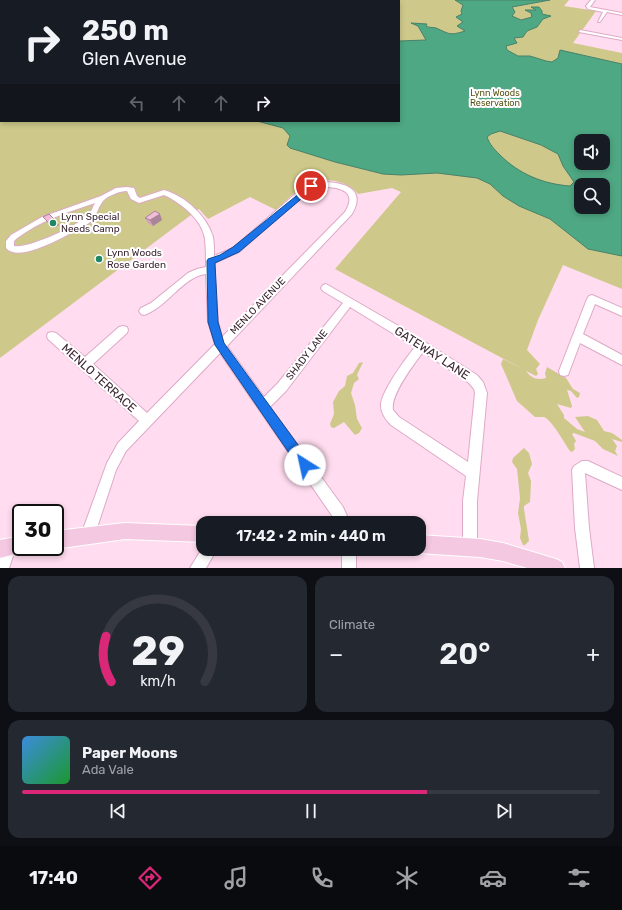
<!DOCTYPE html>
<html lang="en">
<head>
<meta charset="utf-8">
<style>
  :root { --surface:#171b24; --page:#242831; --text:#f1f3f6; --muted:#9ea1a6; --line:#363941; --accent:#db2777 }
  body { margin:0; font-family:Rubik,sans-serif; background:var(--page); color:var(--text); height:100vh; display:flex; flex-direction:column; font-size:15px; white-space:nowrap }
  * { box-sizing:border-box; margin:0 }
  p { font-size:13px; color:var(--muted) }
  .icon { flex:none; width:22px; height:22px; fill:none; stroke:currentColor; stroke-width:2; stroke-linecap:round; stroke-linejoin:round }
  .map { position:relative; height:568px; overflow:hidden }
  .side { display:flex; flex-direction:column; gap:8px; padding:8px; background:#0d0f14; flex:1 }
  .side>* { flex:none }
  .hud { position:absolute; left:0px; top:0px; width:400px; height:122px; box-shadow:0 2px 6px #0003; background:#171b24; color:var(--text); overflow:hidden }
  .buttons { position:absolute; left:574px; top:134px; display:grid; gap:8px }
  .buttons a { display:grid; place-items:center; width:36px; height:36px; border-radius:8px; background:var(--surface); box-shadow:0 2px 6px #0003; font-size:20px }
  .speed { position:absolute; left:12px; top:504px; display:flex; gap:8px; font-size:20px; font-weight:700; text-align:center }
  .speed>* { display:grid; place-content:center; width:52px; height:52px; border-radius:50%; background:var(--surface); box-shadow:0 2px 6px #0003; line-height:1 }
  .speed .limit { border:2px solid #111; border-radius:6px; background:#fff; color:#111 }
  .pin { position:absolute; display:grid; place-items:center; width:34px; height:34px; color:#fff; margin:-17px; border:2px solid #fff; border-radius:50%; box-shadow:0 1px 4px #0007 }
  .me { position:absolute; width:44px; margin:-22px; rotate:325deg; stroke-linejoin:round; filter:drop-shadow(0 0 3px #0008) }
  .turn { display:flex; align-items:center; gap:14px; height:84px; padding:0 16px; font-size:18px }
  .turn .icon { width:52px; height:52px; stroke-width:2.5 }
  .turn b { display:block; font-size:28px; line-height:34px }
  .lanes { display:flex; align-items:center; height:38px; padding:0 16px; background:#0003; justify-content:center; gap:20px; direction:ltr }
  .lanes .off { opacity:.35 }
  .big { font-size:30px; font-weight:600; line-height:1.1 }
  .side .card { flex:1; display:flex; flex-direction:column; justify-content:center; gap:6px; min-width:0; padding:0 14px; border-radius:12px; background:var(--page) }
  .side .dial { align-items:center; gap:0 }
  .dial svg { height:104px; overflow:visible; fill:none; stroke:var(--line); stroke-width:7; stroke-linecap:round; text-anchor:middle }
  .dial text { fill:var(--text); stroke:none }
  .song { display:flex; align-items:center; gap:12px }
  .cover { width:48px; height:48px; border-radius:6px; background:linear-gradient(135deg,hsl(210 70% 55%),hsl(130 70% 35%)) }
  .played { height:4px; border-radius:2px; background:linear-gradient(90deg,var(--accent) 70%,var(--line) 70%) }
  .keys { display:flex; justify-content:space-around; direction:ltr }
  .heat { display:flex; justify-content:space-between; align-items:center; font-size:22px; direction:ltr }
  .side .tiles { flex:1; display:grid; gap:8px; grid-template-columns:1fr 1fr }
  .card:last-child { grid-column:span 2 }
  .trip { position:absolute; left:196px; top:516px; width:230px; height:40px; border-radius:12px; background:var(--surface); box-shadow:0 2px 6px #0003; font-weight:600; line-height:40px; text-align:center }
  .menu { display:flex; height:64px; justify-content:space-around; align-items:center; background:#090b0e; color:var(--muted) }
  .menu .icon { width:28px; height:28px }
  .menu .on { color:var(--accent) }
  .menu b { font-size:18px; color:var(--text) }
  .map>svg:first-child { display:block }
  .green { fill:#cec98a; fill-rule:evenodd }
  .water { fill:#4ea883; stroke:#49816b; fill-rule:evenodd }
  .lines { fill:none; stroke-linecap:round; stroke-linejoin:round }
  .minor-casing { stroke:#dea9c7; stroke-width:2 }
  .major-casing { stroke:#fff; stroke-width:2 }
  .minor { fill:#fff; fill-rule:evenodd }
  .major { fill:#f5c8e2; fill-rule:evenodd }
  .wall { fill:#d1a2bc }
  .shaded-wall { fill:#aa8499 }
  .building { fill:#f3bcdb; stroke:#aa8499 }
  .route { fill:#1a73e8; stroke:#114b97 }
  .poi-dot { fill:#208762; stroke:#fff; stroke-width:1.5 }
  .labels { text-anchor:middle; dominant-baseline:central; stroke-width:4; stroke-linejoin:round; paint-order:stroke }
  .far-park-label { font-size:9px; fill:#585315; stroke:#fff }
  .poi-label { font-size:10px; fill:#3c2733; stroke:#fff; text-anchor:start }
  .street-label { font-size:10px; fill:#3c2733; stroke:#fff }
  .near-street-label { font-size:12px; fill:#3c2733; stroke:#fff }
</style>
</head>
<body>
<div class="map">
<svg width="622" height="568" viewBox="0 0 622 568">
  <rect width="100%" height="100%" fill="#ffdcef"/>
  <g class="green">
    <path d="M 0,0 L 569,0 L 564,6 L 596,11 L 573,43 L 622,53 L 622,289 L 563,265 L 538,320 L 527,350 L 540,364 L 536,369 L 538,374 L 536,376 L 526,371 C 532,379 537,380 546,378 L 545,373 L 547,367 L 566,378 L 573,389 L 580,393 L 579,397 L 577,398 L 571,391 L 567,390 L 572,406 L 571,408 L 557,404 L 564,415 L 564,418 L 577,429 L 585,432 L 575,417 L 588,416 L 597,420 L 604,431 L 612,433 L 622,440 L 622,442 L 612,439 L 617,446 L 615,451 L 618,456 L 603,449 L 595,441 L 574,433 L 572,434 L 576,441 L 574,444 L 575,449 L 572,452 L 570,451 C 565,444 552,420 544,417 C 542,417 538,417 535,417 L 517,401 L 501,364 L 503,359 L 521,368 L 335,269 L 401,192 L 392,188 L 358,194 C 346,179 321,176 304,186 C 294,192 285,202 276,210 L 250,197 L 208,219 L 199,209 L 0,358 ZM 1,1 L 399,1 L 399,121 L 1,121 ZM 581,141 L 603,141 L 603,163 L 581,163 ZM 581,185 L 603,185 L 603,207 L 581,207 Z"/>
    <path d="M 363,362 L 357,375 L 359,379 L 354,383 L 351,393 L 355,405 L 357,419 L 362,428 L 359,433 L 355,435 L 344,422 L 334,428 L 331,427 L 330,424 L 334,414 L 333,402 L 339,391 L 345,386 L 347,376 L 353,373 L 359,363 Z"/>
    <path d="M 524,448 L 529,453 L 532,464 L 528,473 L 531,481 L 530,502 L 524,506 L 524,509 L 529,541 L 525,545 L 523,545 L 520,538 L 521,529 L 518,513 L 520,498 L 517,469 L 512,462 L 513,458 Z"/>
  </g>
  <path class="water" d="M 455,0 L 550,0 L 512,7 L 515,12 L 512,16 L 521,20 L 532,17 L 531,13 L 525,10 L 536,10 L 531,7 L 539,7 L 542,11 L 542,14 L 551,16 L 543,19 L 537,27 L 527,31 L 523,37 L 514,38 L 517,43 L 506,46 L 507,50 L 518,56 L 530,56 L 546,61 L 552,62 L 558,58 L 560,50 L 622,64 L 622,256 L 588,249 L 550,219 L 519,206 L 503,196 L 490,184 L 477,178 L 437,173 L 401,175 L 383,174 L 335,162 L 290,148 L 287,145 L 290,136 L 283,128 L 257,121 L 399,121 L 399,41 L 426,40 L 418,26 L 411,23 L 427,24 L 426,26 C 429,28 433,27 436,28 C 450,34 449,36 465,31 L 457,26 L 463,22 L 456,17 L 462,14 L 461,11 L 463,5 ZM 500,131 L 541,145 L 558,154 L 563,166 L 574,182 L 570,186 C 543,184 519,174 500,155 C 494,149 490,145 487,137 L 491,134 ZM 581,141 L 603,141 L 603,163 L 581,163 ZM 581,185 L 603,185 L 603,207 L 581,207 Z"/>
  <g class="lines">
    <defs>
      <g id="minor">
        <path d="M 591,0 L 595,0 L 590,7 L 622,13 L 622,15 L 607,12 L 600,22 L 598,22 L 603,12 L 588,9 L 586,6 Z"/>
        <path d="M 580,30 L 622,38 L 622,40 L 579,32 Z"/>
        <path d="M 322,182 C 343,182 367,188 352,214 L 227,346 L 264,397 L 278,383 L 343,303 L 323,291 L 321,288 L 323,285 L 326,284 L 409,332 L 477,375 L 483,382 L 487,393 L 477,501 L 477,547 L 475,552 L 470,554 L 465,552 L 463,547 L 463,501 L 466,476 L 391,425 C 386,420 381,413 381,406 C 380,393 406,358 415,347 L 350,307 L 286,391 L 270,407 L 343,507 L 350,523 L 336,523 L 333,517 L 220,353 L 126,451 L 116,470 L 93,540 L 88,542 L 83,540 L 81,535 L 107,463 L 118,443 L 139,421 L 48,339 L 47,336 L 48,333 L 52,332 L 56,333 L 85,357 L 119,327 L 123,326 L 127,327 L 128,330 L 127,333 L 93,364 L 147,413 L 215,344 L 208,322 L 206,274 C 182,277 168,307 144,315 L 141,314 L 139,311 L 141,308 L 151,303 L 188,273 L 197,269 L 206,267 C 206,258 206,248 205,239 C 202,219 181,203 164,195 L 139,203 L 131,199 L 127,191 C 120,191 107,196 103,201 C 97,209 97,216 89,223 C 74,231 20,265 6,248 L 6,241 L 11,235 L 42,217 L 101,196 L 116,188 L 127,187 L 134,188 L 137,196 L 140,198 L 164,190 C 185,196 207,216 213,237 C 214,243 214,250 214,256 L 233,248 L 301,189 L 309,185 ZM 322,187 C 340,187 358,191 345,212 L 222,337 L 218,322 L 214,263 L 239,252 L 307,193 L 314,188 ZM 95,203 C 93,206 92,211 89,214 C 80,225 28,249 14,246 L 14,241 L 16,239 C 39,221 68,212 95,203 ZM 423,352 L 469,383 L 474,389 L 475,393 L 468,462 L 399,417 L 393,410 C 390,395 414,364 423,352 Z"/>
        <path d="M 592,295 L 622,308 L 622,316 L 595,304 L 583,334 L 622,355 L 622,365 L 580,343 L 568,375 L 564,376 L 560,375 L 559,371 L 587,299 L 589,296 Z"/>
        <path d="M 582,461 L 588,461 L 622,477 L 622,490 L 585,473 L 589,528 L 594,568 L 580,568 L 575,528 L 572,470 L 574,466 Z"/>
        <path d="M 9,540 L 14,542 L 16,547 L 9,568 L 0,568 L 0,553 L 4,542 Z"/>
        <path d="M 203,547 L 203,549 L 217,549 L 206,568 L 190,568 Z"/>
        <rect x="342" y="549" width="14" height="19"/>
      </g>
      <g id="major">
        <path d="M 125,523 L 203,526 L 203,542 L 125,539 L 55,549 L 51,547 L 55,547 L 55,531 Z"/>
        <path d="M 419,535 L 480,539 L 503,543 L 556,559 L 562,562 L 565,568 L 527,568 L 503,561 L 480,557 L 419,553 L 412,549 L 419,549 Z"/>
        <path d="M 21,536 L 21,547 L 29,547 L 27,551 L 0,558 L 0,540 Z"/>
      </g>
    </defs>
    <use href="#minor" class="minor-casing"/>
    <use href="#major" class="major-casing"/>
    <use href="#minor" class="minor"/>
    <use href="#major" class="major"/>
  </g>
  <g class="wall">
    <path d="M 43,217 L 55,220 L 59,225 L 53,228 Z"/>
    <path d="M 145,218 L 162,220 L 153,226 L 148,223 Z"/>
  </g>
  <g class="shaded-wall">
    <path d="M 160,214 L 162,220 L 153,226 L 150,220 Z"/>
    <path d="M 55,220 L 59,225 L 53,228 L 49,223 Z"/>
  </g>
  <g class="building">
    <path d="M 155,211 L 160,214 L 150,220 L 145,218 Z"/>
    <path d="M 49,214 L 55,220 L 49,223 L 43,217 Z"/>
  </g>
  <path class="route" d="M 311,184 L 315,186 L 314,188 L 239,252 L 215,263 L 218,322 L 224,343 L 309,460 L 311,465 L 309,469 L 305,471 L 300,469 L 215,345 L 208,322 L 207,261 L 208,259 L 220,255 L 233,247 Z"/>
  <g class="poi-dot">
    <circle cx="53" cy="223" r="4"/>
    <circle cx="99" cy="259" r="4"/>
  </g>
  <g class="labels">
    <g class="far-park-label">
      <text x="495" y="93">Lynn Woods<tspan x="495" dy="10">Reservation</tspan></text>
    </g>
    <g class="poi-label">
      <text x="61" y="217">Lynn Special<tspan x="61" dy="12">Needs Camp</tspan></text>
      <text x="107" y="253">Lynn Woods<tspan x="107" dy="12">Rose Garden</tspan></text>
    </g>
    <g class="street-label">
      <text transform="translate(258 306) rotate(-46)">MENLO AVENUE</text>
      <text transform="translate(307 355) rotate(-52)">SHADY LANE</text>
    </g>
    <g class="near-street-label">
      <text transform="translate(432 353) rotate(33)">GATEWAY LANE</text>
      <text transform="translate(99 378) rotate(42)">MENLO TERRACE</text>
    </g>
  </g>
</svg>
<div class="buttons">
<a><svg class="icon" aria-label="sound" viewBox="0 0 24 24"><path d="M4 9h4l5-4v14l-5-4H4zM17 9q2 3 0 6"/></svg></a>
<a><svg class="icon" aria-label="search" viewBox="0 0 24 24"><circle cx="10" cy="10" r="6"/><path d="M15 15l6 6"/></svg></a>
</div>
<div class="speed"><div class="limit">30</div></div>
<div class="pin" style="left:311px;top:186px;background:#d93025"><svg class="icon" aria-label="arrive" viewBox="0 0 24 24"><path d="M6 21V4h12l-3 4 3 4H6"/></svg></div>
<svg class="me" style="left:305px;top:465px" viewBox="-20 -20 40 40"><circle r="19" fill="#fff"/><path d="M0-13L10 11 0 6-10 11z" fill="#1a73e8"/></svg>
<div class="trip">17:42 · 2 min · 440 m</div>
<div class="hud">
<div class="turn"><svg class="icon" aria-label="right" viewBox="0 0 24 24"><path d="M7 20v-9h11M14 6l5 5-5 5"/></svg><div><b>250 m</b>Glen Avenue</div></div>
<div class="lanes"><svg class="icon off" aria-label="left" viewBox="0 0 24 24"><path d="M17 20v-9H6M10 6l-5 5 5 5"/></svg><svg class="icon off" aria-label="ahead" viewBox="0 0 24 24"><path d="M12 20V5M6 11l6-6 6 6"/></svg><svg class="icon off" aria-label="ahead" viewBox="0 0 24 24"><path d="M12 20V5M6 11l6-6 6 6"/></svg><svg class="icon" aria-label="right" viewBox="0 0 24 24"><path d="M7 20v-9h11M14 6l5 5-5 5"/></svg></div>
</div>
</div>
<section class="side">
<div class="tiles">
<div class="card dial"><svg viewBox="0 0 100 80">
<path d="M14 69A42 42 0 1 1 86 69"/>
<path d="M14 69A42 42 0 0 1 10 34" stroke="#db2777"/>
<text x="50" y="56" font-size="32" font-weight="700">29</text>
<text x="50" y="72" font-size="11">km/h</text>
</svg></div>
<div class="card"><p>Climate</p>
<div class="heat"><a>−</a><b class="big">20°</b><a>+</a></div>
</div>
<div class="card">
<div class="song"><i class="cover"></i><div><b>Paper Moons</b><p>Ada Vale</p></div></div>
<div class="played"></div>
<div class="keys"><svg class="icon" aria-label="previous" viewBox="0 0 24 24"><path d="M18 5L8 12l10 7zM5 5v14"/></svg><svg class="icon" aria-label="pause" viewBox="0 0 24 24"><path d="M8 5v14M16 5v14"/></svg><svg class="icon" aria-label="next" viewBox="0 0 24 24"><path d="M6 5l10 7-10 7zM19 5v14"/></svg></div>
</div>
</div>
</section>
<nav class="menu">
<b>17:40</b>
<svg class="icon on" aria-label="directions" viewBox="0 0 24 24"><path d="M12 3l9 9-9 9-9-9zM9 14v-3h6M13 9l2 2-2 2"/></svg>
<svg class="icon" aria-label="music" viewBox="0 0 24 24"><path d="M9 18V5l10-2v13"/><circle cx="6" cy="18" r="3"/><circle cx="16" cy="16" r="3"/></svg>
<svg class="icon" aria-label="phone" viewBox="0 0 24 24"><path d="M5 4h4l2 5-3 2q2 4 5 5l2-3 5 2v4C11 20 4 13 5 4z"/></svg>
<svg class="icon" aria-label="climate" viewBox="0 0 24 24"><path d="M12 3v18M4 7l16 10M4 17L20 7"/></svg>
<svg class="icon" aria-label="car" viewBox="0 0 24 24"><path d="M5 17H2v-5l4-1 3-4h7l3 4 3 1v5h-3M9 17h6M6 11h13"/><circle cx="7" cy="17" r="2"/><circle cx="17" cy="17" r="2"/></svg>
<svg class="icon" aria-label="filters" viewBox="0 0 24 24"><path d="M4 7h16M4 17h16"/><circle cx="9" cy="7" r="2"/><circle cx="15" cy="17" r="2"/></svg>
</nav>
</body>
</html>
